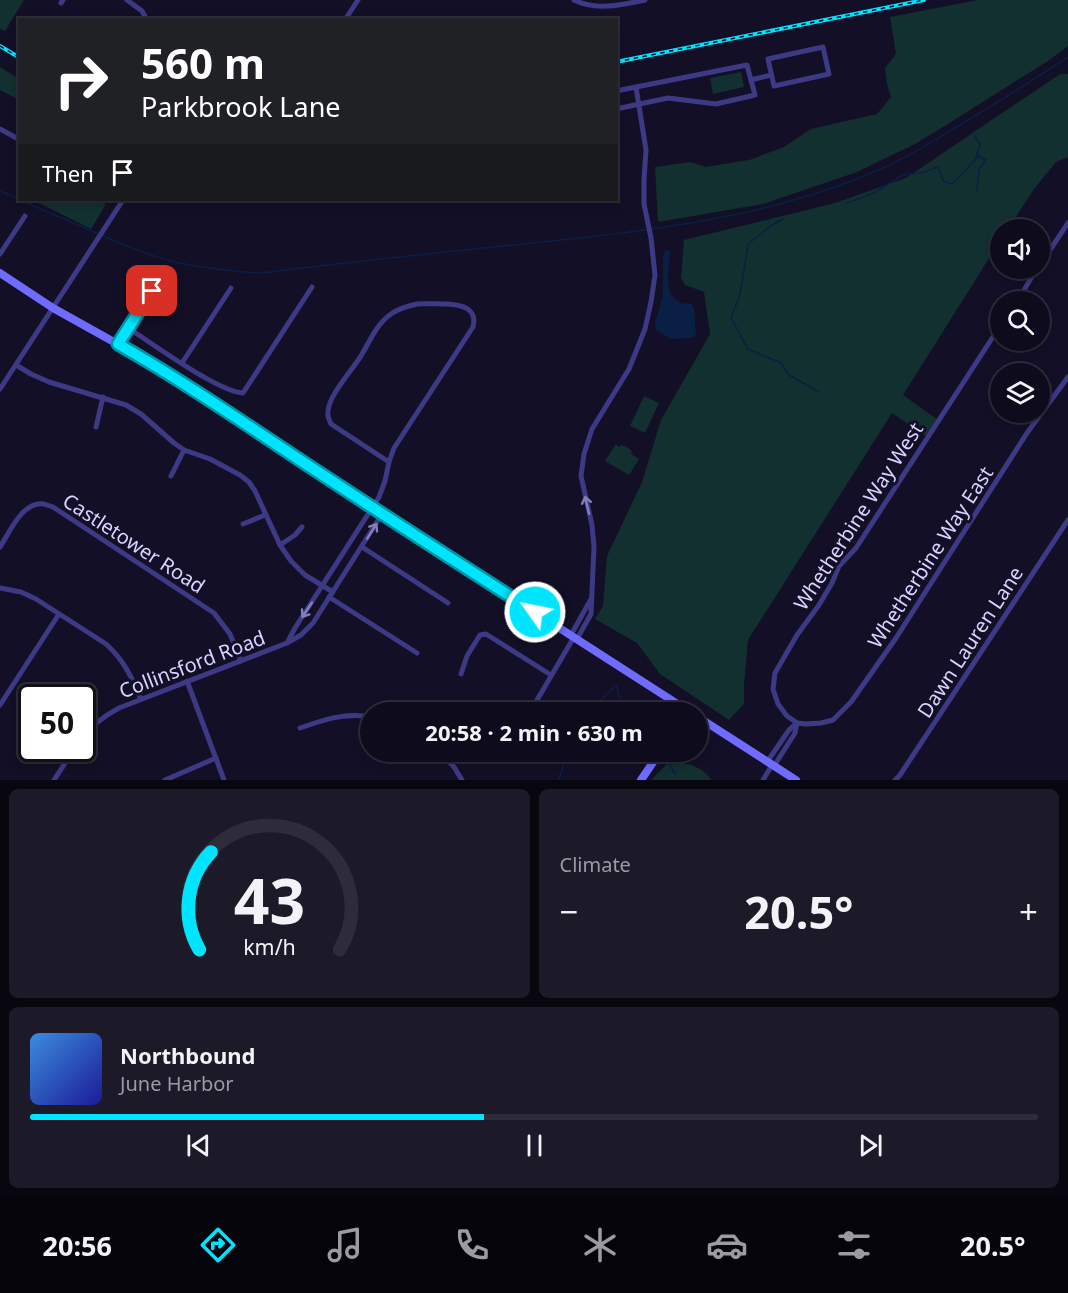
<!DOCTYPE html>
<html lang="en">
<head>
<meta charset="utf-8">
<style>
  :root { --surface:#0e0b1c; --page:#1c1929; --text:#f1f3f6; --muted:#9b9ba3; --line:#2e2b3b; --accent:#00e5ff }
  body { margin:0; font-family:"Noto Sans",sans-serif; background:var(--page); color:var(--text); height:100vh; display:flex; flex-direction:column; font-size:22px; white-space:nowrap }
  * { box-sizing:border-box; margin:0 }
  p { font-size:20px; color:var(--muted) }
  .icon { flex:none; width:33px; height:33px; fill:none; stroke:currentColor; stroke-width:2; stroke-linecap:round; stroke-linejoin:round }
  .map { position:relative; height:780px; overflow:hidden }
  .panel { display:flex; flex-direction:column; gap:9px; padding:9px; background:#08060f; flex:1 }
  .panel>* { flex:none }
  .guide { position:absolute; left:18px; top:18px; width:600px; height:183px; border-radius:0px; box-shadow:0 3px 9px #0003,0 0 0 2px var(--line); background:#202124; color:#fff; overflow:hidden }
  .fabs { position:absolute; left:990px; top:219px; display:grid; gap:12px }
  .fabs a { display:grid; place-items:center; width:60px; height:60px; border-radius:50%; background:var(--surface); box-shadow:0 3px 9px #0003,0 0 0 2px var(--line); font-size:30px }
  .speed { position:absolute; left:18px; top:684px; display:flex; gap:12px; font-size:30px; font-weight:700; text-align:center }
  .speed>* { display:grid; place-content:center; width:78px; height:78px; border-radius:50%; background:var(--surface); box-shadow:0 3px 9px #0003,0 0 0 2px var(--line); line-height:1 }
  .speed .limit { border:3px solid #111; border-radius:9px; background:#fff; color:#111 }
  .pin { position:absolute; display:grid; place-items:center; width:51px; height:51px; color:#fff; margin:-26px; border-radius:12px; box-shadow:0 3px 9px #0006 }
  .me { position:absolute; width:66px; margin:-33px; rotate:303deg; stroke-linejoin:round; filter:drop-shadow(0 0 4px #0008) }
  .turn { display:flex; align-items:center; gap:21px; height:126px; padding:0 24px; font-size:27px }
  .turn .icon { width:78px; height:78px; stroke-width:2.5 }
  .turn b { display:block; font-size:42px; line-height:51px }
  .then { display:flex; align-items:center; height:57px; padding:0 24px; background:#0003; gap:12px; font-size:22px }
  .big { font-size:45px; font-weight:700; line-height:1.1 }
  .panel .card { flex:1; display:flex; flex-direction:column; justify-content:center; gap:9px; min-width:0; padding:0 21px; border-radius:9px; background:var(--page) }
  .panel .dial { align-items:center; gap:0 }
  .dial svg { height:156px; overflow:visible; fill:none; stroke:var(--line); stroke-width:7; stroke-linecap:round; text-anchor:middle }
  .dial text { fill:var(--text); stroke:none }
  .song { display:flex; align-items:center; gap:18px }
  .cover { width:72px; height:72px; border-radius:9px; background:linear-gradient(135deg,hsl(210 70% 55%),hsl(240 70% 35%)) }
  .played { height:6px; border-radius:3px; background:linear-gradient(90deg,var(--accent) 45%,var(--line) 45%) }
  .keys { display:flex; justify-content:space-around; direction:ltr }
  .heat { display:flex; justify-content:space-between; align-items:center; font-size:33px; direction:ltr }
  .panel .tiles { flex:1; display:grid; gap:9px; grid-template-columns:1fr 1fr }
  .card:last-child { grid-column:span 2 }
  .trip { position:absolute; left:360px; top:702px; width:348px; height:60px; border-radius:30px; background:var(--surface); box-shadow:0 3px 9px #0003,0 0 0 2px var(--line); font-weight:700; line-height:60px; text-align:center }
  .dock { display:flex; height:96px; justify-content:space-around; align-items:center; background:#06040b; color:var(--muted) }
  .dock .icon { width:42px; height:42px }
  .dock .selected { color:var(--accent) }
  .dock b { font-size:27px; color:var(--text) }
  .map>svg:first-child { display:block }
  .green { fill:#12302f }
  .water { fill:#0a1f44 }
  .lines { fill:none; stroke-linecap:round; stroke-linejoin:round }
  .stream { stroke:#0a1f44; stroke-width:1.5 }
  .street { stroke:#3d3a85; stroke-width:5 }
  .secondary { stroke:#6f6bff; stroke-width:8 }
  .rail-casing { stroke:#00e5ff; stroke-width:4 }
  .rail { stroke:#130f26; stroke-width:1.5; stroke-dasharray:4.5; stroke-linecap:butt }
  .oneway { stroke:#837fbc }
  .route-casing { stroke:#0095a6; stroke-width:15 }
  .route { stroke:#00e5ff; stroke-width:10 }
  .labels { text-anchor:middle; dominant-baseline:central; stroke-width:6; stroke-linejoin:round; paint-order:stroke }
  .street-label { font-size:20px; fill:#d9d4ff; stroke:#130f26 }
</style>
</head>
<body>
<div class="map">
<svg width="1068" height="780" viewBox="0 0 1068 780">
  <rect width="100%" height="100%" fill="#130f26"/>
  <g class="green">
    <path d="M 0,0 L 24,0 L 5,31 L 0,29 Z"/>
    <path d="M 978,0 L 1068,0 L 1068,46 L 1048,61 L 943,127 L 915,144 L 857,172 L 763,204 L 658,222 L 655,167 L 690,162 L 706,167 L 749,160 L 784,147 L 811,129 L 877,114 L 891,97 L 887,84 L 885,68 L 896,54 L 890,17 Z"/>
    <path d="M 0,67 L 19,79 L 19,100 L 0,90 Z"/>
    <path d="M 741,72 L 744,87 L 713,94 L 710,78 Z"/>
    <path d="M 1060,74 L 1068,74 L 1068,157 L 1056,162 L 1034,189 L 1008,229 L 1000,230 L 1000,241 L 903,395 L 938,420 L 927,437 L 892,413 L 748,640 L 744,685 L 744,704 L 729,720 L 660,674 L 637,643 L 595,619 L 603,606 L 607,556 L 642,482 L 661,420 L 710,334 L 704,292 L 685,285 L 681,278 L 684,240 L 835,203 L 906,178 Z"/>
    <path d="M 33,200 L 92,200 L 106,204 L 91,229 Z"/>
    <path d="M 644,396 L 659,403 L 645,433 L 630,426 Z"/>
    <path d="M 616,444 L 619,447 L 621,445 C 626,446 629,448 632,452 L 631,454 L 639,459 L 629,475 L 605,461 Z"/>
    <path d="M 682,763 C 695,765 704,770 712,780 L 651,780 L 667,764 Z"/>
  </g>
  <path class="water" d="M 666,250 L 670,252 C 669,268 662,295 681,303 C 684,304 688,303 691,304 L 694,308 L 696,335 L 691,338 L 671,339 L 656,330 L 655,323 L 663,295 L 663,255 Z"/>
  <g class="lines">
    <g class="stream">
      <path d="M 0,191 L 18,199"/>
      <path d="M 977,191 L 979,169 L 986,160 L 977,155"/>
      <path d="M 20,200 L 99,234"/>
      <path d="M 847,203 L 874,193 L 903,175 L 920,173 L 938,167 L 944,182 L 952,184 L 976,159 L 980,144 L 974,136"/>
      <path d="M 783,219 L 772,225 L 748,244 L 740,295 L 731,318 L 748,349 L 781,363 L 789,375 L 819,392"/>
      <path d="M 103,236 C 124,245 152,257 174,262 C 200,267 235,272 262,273 C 349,262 436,253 523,244 C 646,231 767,219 881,169 C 906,158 930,143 953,129 C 992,106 1030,82 1068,57"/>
      <path d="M 617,686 L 619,697 L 629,712"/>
      <path d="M 588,712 L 617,685"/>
      <path d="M 668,762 L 675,774"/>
      <path d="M 559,780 L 567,752"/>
    </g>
    <g class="street">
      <path d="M 127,0 L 142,11 L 147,20"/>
      <path d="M 574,0 C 596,11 621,5 645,0"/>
      <path d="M 61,3 L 63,0"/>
      <path d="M 345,20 L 358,0"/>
      <path d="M 823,47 L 829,74 L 774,86 L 768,59 Z"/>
      <path d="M 751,80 L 771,75"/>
      <path d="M 616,91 L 747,65 L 755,95 L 716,104 L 668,98 L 616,109"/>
      <path d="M 0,129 L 20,140"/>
      <path d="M 0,254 L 25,216"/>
      <path d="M 1040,265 L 1068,223"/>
      <path d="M 1017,302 L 1037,268"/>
      <path d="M 417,304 C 430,304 463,301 471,312 C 475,317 474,322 473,327 L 394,448 L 389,462 L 331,424 C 329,420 327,416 328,411 C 329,396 350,372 359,359 C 369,344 375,325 391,314 C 398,309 408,306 417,304 Z"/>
      <path d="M 1000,326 L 856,548 L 839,566 L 832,583 L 819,605 L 797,635 L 775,673 L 773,689 L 778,704 L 787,716 L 797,723 L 806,724 L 821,723 L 833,720 L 851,702 L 896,638 L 1027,433 L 1068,377"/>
      <path d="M 128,328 C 152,343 218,392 243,393 L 312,287"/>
      <path d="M 118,344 L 164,272"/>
      <path d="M 182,363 L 231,288"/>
      <path d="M 16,365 L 31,374 L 49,382 L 126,405 L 141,414 L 174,443 L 184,450 L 210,459 L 240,475 L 249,482 L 255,491 L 280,545 L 291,561 L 305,575 L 333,592"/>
      <path d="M 0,389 L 123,200"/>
      <path d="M 96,427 L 103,397"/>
      <path d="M 171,476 L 184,450"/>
      <path d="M 243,524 L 265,515"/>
      <path d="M 280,545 L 295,535 L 302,527"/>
      <path d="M 0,547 C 10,532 22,501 44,504 C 47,505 50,506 53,507 L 214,613 L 230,634 L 241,661"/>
      <path d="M 362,547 L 448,603"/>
      <path d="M 0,588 L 21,592 L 36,599 L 106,644 C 124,660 132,678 141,699"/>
      <path d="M 329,597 L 417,653"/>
      <path d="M 571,635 L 591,599"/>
      <path d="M 577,639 L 591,614 L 594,547 L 592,525 L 581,476 L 584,454 L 592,429 L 629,369 L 645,329 L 651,302 L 655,275 L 651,238 L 644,204 L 644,180 L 646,150 L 636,87"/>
      <path d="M 287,643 L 295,628 L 379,497 L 385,481 L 389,462"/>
      <path d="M 461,674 L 467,656 L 480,635 L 486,634 L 551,675"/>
      <path d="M 187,681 L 224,780"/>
      <path d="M 0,705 L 59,614"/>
      <path d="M 530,712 L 574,637"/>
      <path d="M 300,728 C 323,720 346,712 370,717"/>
      <path d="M 82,738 C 93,724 104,716 119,708 L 287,643 L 301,635 L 313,623 L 382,514"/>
      <path d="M 440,752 L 454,767 L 462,780"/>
      <path d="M 767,762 L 789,730 L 796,724"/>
      <path d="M 774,766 L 795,733 L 797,723"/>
      <path d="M 54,780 L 75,748"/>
      <path d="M 165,780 L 216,758"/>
      <path d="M 763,780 L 772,765"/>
      <path d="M 895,780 L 900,775 L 1068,520"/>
    </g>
    <g class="secondary">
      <path d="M 0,273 L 53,308 L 148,361 L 382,514 L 690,712"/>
      <path d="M 698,717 L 796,780"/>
      <path d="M 641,780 L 660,752"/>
    </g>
    <defs>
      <g id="rail">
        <path d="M 0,46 L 20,58"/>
        <path d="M 616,62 L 924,0"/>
      </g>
    </defs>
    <use href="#rail" class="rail-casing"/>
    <use href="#rail" class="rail"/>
  </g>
  <defs><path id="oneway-shaft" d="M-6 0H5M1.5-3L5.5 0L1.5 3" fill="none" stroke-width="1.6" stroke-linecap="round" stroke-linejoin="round" transform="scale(1.5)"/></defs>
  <g class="oneway">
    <use href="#oneway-shaft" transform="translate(587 505) rotate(-103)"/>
    <use href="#oneway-shaft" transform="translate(372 531) rotate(-58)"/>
    <use href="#oneway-shaft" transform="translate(307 610) rotate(124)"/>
  </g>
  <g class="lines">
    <defs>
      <path id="route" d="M 152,291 L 118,344 C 183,381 244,423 306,464 C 382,514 458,563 535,612"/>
    </defs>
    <use href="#route" class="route-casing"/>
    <use href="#route" class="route"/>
  </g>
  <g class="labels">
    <g class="street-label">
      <text transform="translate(858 516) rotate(-57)">Whetherbine Way West</text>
      <text transform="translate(134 543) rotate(33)">Castletower Road</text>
      <text transform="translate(930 557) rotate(-57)">Whetherbine Way East</text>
      <text transform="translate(970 642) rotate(-57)">Dawn Lauren Lane</text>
      <text transform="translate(192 664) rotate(-21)">Collinsford Road</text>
    </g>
  </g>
</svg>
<div class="fabs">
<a><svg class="icon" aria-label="sound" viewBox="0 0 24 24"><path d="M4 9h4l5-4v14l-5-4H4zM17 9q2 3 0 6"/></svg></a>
<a><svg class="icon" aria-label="search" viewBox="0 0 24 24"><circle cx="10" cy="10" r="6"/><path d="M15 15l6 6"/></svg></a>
<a><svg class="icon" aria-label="layers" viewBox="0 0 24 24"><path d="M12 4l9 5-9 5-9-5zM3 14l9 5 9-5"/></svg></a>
</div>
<div class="speed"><div class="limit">50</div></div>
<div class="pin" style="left:152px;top:291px;background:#d93025"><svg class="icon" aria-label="arrive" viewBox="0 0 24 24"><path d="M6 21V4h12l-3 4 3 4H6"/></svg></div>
<svg class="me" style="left:535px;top:612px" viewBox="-20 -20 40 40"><circle r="17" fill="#00e5ff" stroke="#fff" stroke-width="3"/><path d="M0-11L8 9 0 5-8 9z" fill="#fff"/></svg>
<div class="trip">20:58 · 2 min · 630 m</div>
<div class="guide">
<div class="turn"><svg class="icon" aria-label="right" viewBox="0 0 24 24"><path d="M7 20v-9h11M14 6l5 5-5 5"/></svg><div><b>560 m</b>Parkbrook Lane</div></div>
<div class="then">Then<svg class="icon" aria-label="arrive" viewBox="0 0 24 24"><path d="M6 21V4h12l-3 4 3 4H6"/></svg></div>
</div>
</div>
<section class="panel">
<div class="tiles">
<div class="card dial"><svg viewBox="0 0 100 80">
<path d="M14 69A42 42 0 1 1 86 69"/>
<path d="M14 69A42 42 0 0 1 20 19" stroke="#00e5ff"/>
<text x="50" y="56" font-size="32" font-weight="700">43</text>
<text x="50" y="72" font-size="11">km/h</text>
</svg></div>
<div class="card"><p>Climate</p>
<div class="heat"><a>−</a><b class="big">20.5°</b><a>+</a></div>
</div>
<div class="card">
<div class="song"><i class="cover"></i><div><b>Northbound</b><p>June Harbor</p></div></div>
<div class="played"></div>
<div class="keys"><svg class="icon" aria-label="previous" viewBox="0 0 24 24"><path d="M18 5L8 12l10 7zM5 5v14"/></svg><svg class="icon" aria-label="pause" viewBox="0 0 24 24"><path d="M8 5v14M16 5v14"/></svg><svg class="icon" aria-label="next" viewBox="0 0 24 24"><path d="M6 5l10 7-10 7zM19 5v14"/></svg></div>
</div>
</div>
</section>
<nav class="dock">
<b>20:56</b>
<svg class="icon selected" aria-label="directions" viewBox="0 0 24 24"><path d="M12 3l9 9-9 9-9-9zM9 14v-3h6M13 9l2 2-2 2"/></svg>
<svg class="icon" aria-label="music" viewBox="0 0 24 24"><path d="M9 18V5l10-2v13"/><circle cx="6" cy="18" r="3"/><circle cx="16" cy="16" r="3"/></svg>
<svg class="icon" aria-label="phone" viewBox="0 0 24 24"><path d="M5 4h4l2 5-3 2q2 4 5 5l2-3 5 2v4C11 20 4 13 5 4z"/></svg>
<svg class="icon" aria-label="climate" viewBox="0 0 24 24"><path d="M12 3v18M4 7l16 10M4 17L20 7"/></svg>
<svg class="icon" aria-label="car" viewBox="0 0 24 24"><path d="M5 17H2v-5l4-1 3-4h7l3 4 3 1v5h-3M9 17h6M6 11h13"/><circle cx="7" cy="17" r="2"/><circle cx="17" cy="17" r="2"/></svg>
<svg class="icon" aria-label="filters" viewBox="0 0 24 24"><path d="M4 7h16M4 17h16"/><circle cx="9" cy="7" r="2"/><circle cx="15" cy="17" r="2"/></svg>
<b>20.5°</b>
</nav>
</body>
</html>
